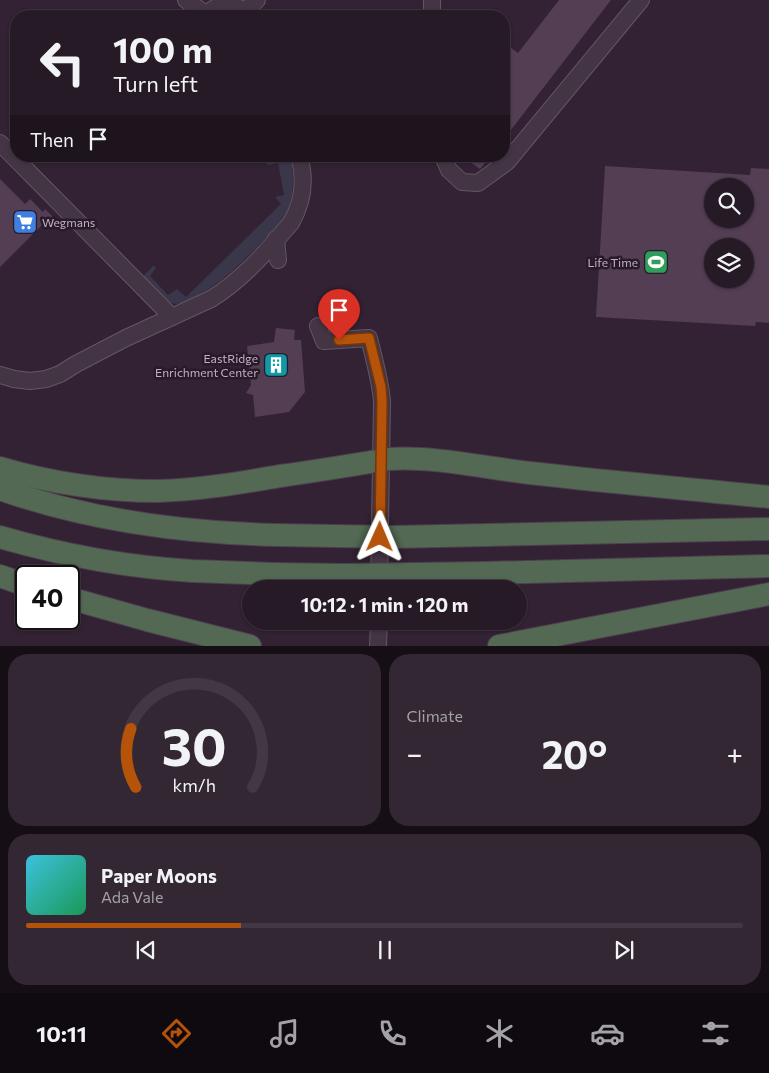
<!DOCTYPE html>
<html lang="en">
<head>
<meta charset="utf-8">
<style>
  :root { --surface:#261a26; --page:#322732; --text:#f1f3f6; --muted:#a4a1a7; --line:#423843; --accent:#b45309 }
  body { margin:0; font-family:Commissioner,sans-serif; background:var(--page); color:var(--text); height:100vh; display:flex; flex-direction:column; font-size:19px; white-space:nowrap }
  * { box-sizing:border-box; margin:0 }
  p { font-size:16px; color:var(--muted) }
  .icon { flex:none; width:28px; height:28px; fill:none; stroke:currentColor; stroke-width:2; stroke-linecap:round; stroke-linejoin:round }
  .map { position:relative; height:646px; overflow:hidden }
  .panel { display:flex; flex-direction:column; gap:8px; padding:8px; background:#150e15; flex:1 }
  .panel>* { flex:none }
  .guide { position:absolute; left:10px; top:10px; width:500px; height:152px; border-radius:20px; box-shadow:0 1px 4px #0004,0 0 0 1px var(--line); background:#261a26; color:var(--text); overflow:hidden }
  .buttons { position:absolute; left:704px; top:178px; display:grid; gap:10px }
  .buttons a { display:grid; place-items:center; width:50px; height:50px; border-radius:50%; background:var(--surface); box-shadow:0 1px 4px #0004,0 0 0 1px var(--line); font-size:25px }
  .speed { position:absolute; left:15px; top:565px; display:flex; gap:10px; font-size:25px; font-weight:700; text-align:center }
  .speed>* { display:grid; place-content:center; width:65px; height:65px; border-radius:50%; background:var(--surface); box-shadow:0 1px 4px #0004,0 0 0 1px var(--line); line-height:1 }
  .speed .limit { border:2px solid #111; border-radius:8px; background:#fff; color:#111 }
  .pin { position:absolute; display:grid; place-items:center; width:42px; height:42px; color:#fff; margin:-51px -21px; border-radius:50% 50% 50% 0; rotate:-45deg; box-shadow:0 0 5px #0007 }
  .pin .icon { rotate:45deg }
  .me { position:absolute; width:55px; margin:-28px; rotate:1deg; stroke-linejoin:round; filter:drop-shadow(0 0 4px #0008) }
  .turn { display:flex; align-items:center; gap:18px; height:105px; padding:0 20px; font-size:22px }
  .turn .icon { width:65px; height:65px; stroke-width:2.5 }
  .turn b { display:block; font-size:35px; line-height:42px }
  .then { display:flex; align-items:center; height:48px; padding:0 20px; background:#0003; gap:10px; font-size:19px }
  .big { font-size:38px; font-weight:700; line-height:1.1 }
  .panel .card { flex:1; display:flex; flex-direction:column; justify-content:center; gap:8px; min-width:0; padding:0 18px; border-radius:20px; background:var(--page) }
  .panel .dial { align-items:center; gap:0 }
  .dial svg { height:130px; overflow:visible; fill:none; stroke:var(--line); stroke-width:7; stroke-linecap:round; text-anchor:middle }
  .dial text { fill:var(--text); stroke:none }
  .song { display:flex; align-items:center; gap:15px }
  .cover { width:60px; height:60px; border-radius:8px; background:linear-gradient(135deg,hsl(190 70% 55%),hsl(150 70% 35%)) }
  .played { height:5px; border-radius:2px; background:linear-gradient(90deg,var(--accent) 30%,var(--line) 30%) }
  .keys { display:flex; justify-content:space-around; direction:ltr }
  .heat { display:flex; justify-content:space-between; align-items:center; font-size:28px; direction:ltr }
  .panel .tiles { flex:1; display:grid; gap:8px; grid-template-columns:1fr 1fr }
  .card:last-child { grid-column:span 2 }
  .trip { position:absolute; left:242px; top:580px; width:285px; height:50px; border-radius:25px; background:var(--surface); box-shadow:0 1px 4px #0004,0 0 0 1px var(--line); font-weight:700; line-height:50px; text-align:center }
  .dock { display:flex; height:80px; justify-content:space-around; align-items:center; background:#0f0a0f; color:var(--muted) }
  .dock .icon { width:35px; height:35px }
  .dock .on { color:var(--accent) }
  .dock b { font-size:22px; color:var(--text) }
  .map>svg:first-child { display:block }
  .grass { fill:#3b374a }
  .building { fill:#533e54; fill-rule:evenodd }
  .lines { fill:none; stroke-linecap:round; stroke-linejoin:round }
  .minor-casing { stroke:#655565; stroke-width:18 }
  .highway-casing { stroke:#4e3f4f; stroke-width:24 }
  .minor { stroke:#443544; stroke-width:16 }
  .highway { stroke:#536953; stroke-width:22 }
  .highway-bridge-casing { stroke:#4e3f4f; stroke-width:24; stroke-linecap:butt }
  .highway-bridge { stroke:#536953; stroke-width:22 }
  .route-casing { stroke:#753606; stroke-width:12 }
  .route { stroke:#b45309; stroke-width:9 }
  .labels { text-anchor:middle; dominant-baseline:central; stroke-width:5; stroke-linejoin:round; paint-order:stroke }
  .poi-label { font-size:12px; fill:#c1afc1; stroke:#281a29; text-anchor:end }
</style>
</head>
<body>
<div class="map">
<svg width="769" height="646" viewBox="0 0 769 646">
  <rect width="100%" height="100%" fill="#322233"/>
  <path class="grass" d="M 264,156 L 290,156 C 294,173 295,192 288,209 C 282,224 268,235 257,247 C 237,267 217,287 191,299 C 187,301 181,304 177,304 C 174,304 172,303 169,302 L 145,278 L 144,275 L 153,266 L 154,266 L 156,268 L 150,276 L 168,295 L 177,289 L 186,297 L 281,204 L 275,197 L 284,195 L 278,163 L 268,165 L 263,159 Z"/>
  <g class="building">
    <path d="M 559,0 L 611,0 L 504,139 L 504,42 L 518,53 Z"/>
    <path d="M 462,156 L 491,156 L 480,169 Z"/>
    <path d="M 605,166 L 750,175 L 751,168 L 769,169 L 769,323 L 756,322 L 755,326 L 596,317 ZM 712,186 L 745,186 L 745,219 L 712,219 ZM 712,246 L 745,246 L 745,279 L 712,279 Z"/>
    <path d="M 0,179 L 25,204 L 30,199 L 43,212 L 45,209 L 54,218 L 44,228 L 42,225 L 0,267 Z"/>
    <path d="M 276,328 L 295,330 L 294,340 L 301,340 L 305,392 L 289,412 L 255,417 L 253,395 L 246,393 L 251,385 L 247,346 L 274,342 Z"/>
  </g>
  <g class="lines">
    <defs>
      <g id="minor">
        <path d="M 186,0 L 207,15"/>
        <path d="M 432,0 L 432,16"/>
        <path d="M 244,12 L 257,0"/>
        <path d="M 206,16 C 217,1 237,2 248,16"/>
        <path d="M 0,143 L 172,317"/>
        <path d="M 443,156 L 449,170 L 462,182 L 478,183 L 507,162 L 641,0"/>
        <path d="M 276,239 L 278,260"/>
        <path d="M 318,326 L 324,341 L 369,338 C 374,359 380,379 382,401 L 379,589"/>
        <path d="M 0,375 L 14,379 L 30,381 L 46,379 L 60,374 L 76,364 L 126,338 L 211,299 C 242,280 267,251 291,223 C 303,202 306,179 299,156"/>
        <path d="M 378,646 L 379,621"/>
      </g>
      <g id="highway">
        <path d="M 0,468 C 51,483 105,491 158,491 C 199,490 239,483 280,476 C 316,471 353,465 389,459 C 434,456 485,468 530,473 C 609,482 689,489 769,497"/>
        <path d="M 0,489 C 88,520 185,533 278,535"/>
        <path d="M 487,535 L 769,529"/>
        <path d="M 0,537 C 62,555 128,567 193,571 C 220,572 247,573 274,574"/>
        <path d="M 484,573 L 769,566"/>
        <path d="M 0,576 L 26,585"/>
        <path d="M 69,598 L 147,620 L 250,646"/>
        <path d="M 499,646 L 769,594"/>
      </g>
    </defs>
    <use href="#minor" class="minor-casing"/>
    <use href="#highway" class="highway-casing"/>
    <use href="#minor" class="minor"/>
    <use href="#highway" class="highway"/>
    <defs>
      <g id="highway-bridge">
        <path d="M 278,535 L 393,537 L 487,535"/>
        <path d="M 274,574 L 344,575 L 484,573"/>
      </g>
    </defs>
    <use href="#highway-bridge" class="highway-bridge-casing"/>
    <use href="#highway-bridge" class="highway-bridge"/>
  </g>
  <g class="lines">
    <defs>
      <path id="route" d="M 339,340 L 369,338 L 381,387 L 382,401 L 380,537"/>
    </defs>
    <use href="#route" class="route-casing"/>
    <use href="#route" class="route"/>
  </g>
  <defs>
    <symbol id="supermarket-square" viewBox="-11 -11 22 22"><rect x="-9" y="-9" width="18" height="18" rx="4" fill="#3f7fe0" stroke="#281a29"/><path d="M-6-5.5h2.5l.6 2H6L4.5 2H-2.5L-4.4-4H-6ZM-1.5 3.2a1.3 1.3 0 1 0 .1 0ZM3 3.2a1.3 1.3 0 1 0 .1 0Z" fill="#fff"/></symbol>
    <symbol id="stadium-square" viewBox="-11 -11 22 22"><rect x="-9" y="-9" width="18" height="18" rx="4" fill="#2e9e5b" stroke="#281a29"/><path d="M0-5a6.5 5 0 1 0 0 10a6.5 5 0 1 0 0-10ZM-3.5-1.8h7v3.6h-7Z" fill="#fff"/></symbol>
    <symbol id="building-square" viewBox="-11 -11 22 22"><rect x="-9" y="-9" width="18" height="18" rx="4" fill="#0f9aa8" stroke="#281a29"/><path d="M-4-6H4V6H1V3H-1V6H-4ZM-2.5-4.3h1.7v1.8h-1.7ZM.8-4.3h1.7v1.8H.8ZM-2.5-1h1.7V.8h-1.7ZM.8-1h1.7V.8H.8Z" fill="#fff"/></symbol>
  </defs>
  <g fill-rule="evenodd">
    <use href="#supermarket-square" x="11" y="208" width="28" height="28"/>
    <use href="#stadium-square" x="642" y="248" width="28" height="28"/>
    <use href="#building-square" x="262" y="351" width="28" height="28"/>
  </g>
  <g class="labels">
    <g class="poi-label">
      <text x="42" y="222" text-anchor="start">Wegmans</text>
      <text x="638" y="262">Life Time</text>
      <text x="258" y="358">EastRidge<tspan x="258" dy="14">Enrichment Center</tspan></text>
    </g>
  </g>
</svg>
<div class="buttons">
<a><svg class="icon" aria-label="search" viewBox="0 0 24 24"><circle cx="10" cy="10" r="6"/><path d="M15 15l6 6"/></svg></a>
<a><svg class="icon" aria-label="layers" viewBox="0 0 24 24"><path d="M12 4l9 5-9 5-9-5zM3 14l9 5 9-5"/></svg></a>
</div>
<div class="speed"><div class="limit">40</div></div>
<div class="pin" style="left:339px;top:340px;background:#d93025"><svg class="icon" aria-label="arrive" viewBox="0 0 24 24"><path d="M6 21V4h12l-3 4 3 4H6"/></svg></div>
<svg class="me" style="left:380px;top:537px" viewBox="-20 -20 40 40"><path d="M0-17L14 15 0 8-14 15z" fill="#b45309" stroke="#fff" stroke-width="4"/></svg>
<div class="trip">10:12 · 1 min · 120 m</div>
<div class="guide">
<div class="turn"><svg class="icon" aria-label="left" viewBox="0 0 24 24"><path d="M17 20v-9H6M10 6l-5 5 5 5"/></svg><div><b>100 m</b>Turn left</div></div>
<div class="then">Then<svg class="icon" aria-label="arrive" viewBox="0 0 24 24"><path d="M6 21V4h12l-3 4 3 4H6"/></svg></div>
</div>
</div>
<section class="panel">
<div class="tiles">
<div class="card dial"><svg viewBox="0 0 100 80">
<path d="M14 69A42 42 0 1 1 86 69"/>
<path d="M14 69A42 42 0 0 1 11 33" stroke="#b45309"/>
<text x="50" y="56" font-size="32" font-weight="700">30</text>
<text x="50" y="72" font-size="11">km/h</text>
</svg></div>
<div class="card"><p>Climate</p>
<div class="heat"><a>−</a><b class="big">20°</b><a>+</a></div>
</div>
<div class="card">
<div class="song"><i class="cover"></i><div><b>Paper Moons</b><p>Ada Vale</p></div></div>
<div class="played"></div>
<div class="keys"><svg class="icon" aria-label="previous" viewBox="0 0 24 24"><path d="M18 5L8 12l10 7zM5 5v14"/></svg><svg class="icon" aria-label="pause" viewBox="0 0 24 24"><path d="M8 5v14M16 5v14"/></svg><svg class="icon" aria-label="next" viewBox="0 0 24 24"><path d="M6 5l10 7-10 7zM19 5v14"/></svg></div>
</div>
</div>
</section>
<nav class="dock">
<b>10:11</b>
<svg class="icon on" aria-label="directions" viewBox="0 0 24 24"><path d="M12 3l9 9-9 9-9-9zM9 14v-3h6M13 9l2 2-2 2"/></svg>
<svg class="icon" aria-label="music" viewBox="0 0 24 24"><path d="M9 18V5l10-2v13"/><circle cx="6" cy="18" r="3"/><circle cx="16" cy="16" r="3"/></svg>
<svg class="icon" aria-label="phone" viewBox="0 0 24 24"><path d="M5 4h4l2 5-3 2q2 4 5 5l2-3 5 2v4C11 20 4 13 5 4z"/></svg>
<svg class="icon" aria-label="climate" viewBox="0 0 24 24"><path d="M12 3v18M4 7l16 10M4 17L20 7"/></svg>
<svg class="icon" aria-label="car" viewBox="0 0 24 24"><path d="M5 17H2v-5l4-1 3-4h7l3 4 3 1v5h-3M9 17h6M6 11h13"/><circle cx="7" cy="17" r="2"/><circle cx="17" cy="17" r="2"/></svg>
<svg class="icon" aria-label="filters" viewBox="0 0 24 24"><path d="M4 7h16M4 17h16"/><circle cx="9" cy="7" r="2"/><circle cx="15" cy="17" r="2"/></svg>
</nav>
</body>
</html>
